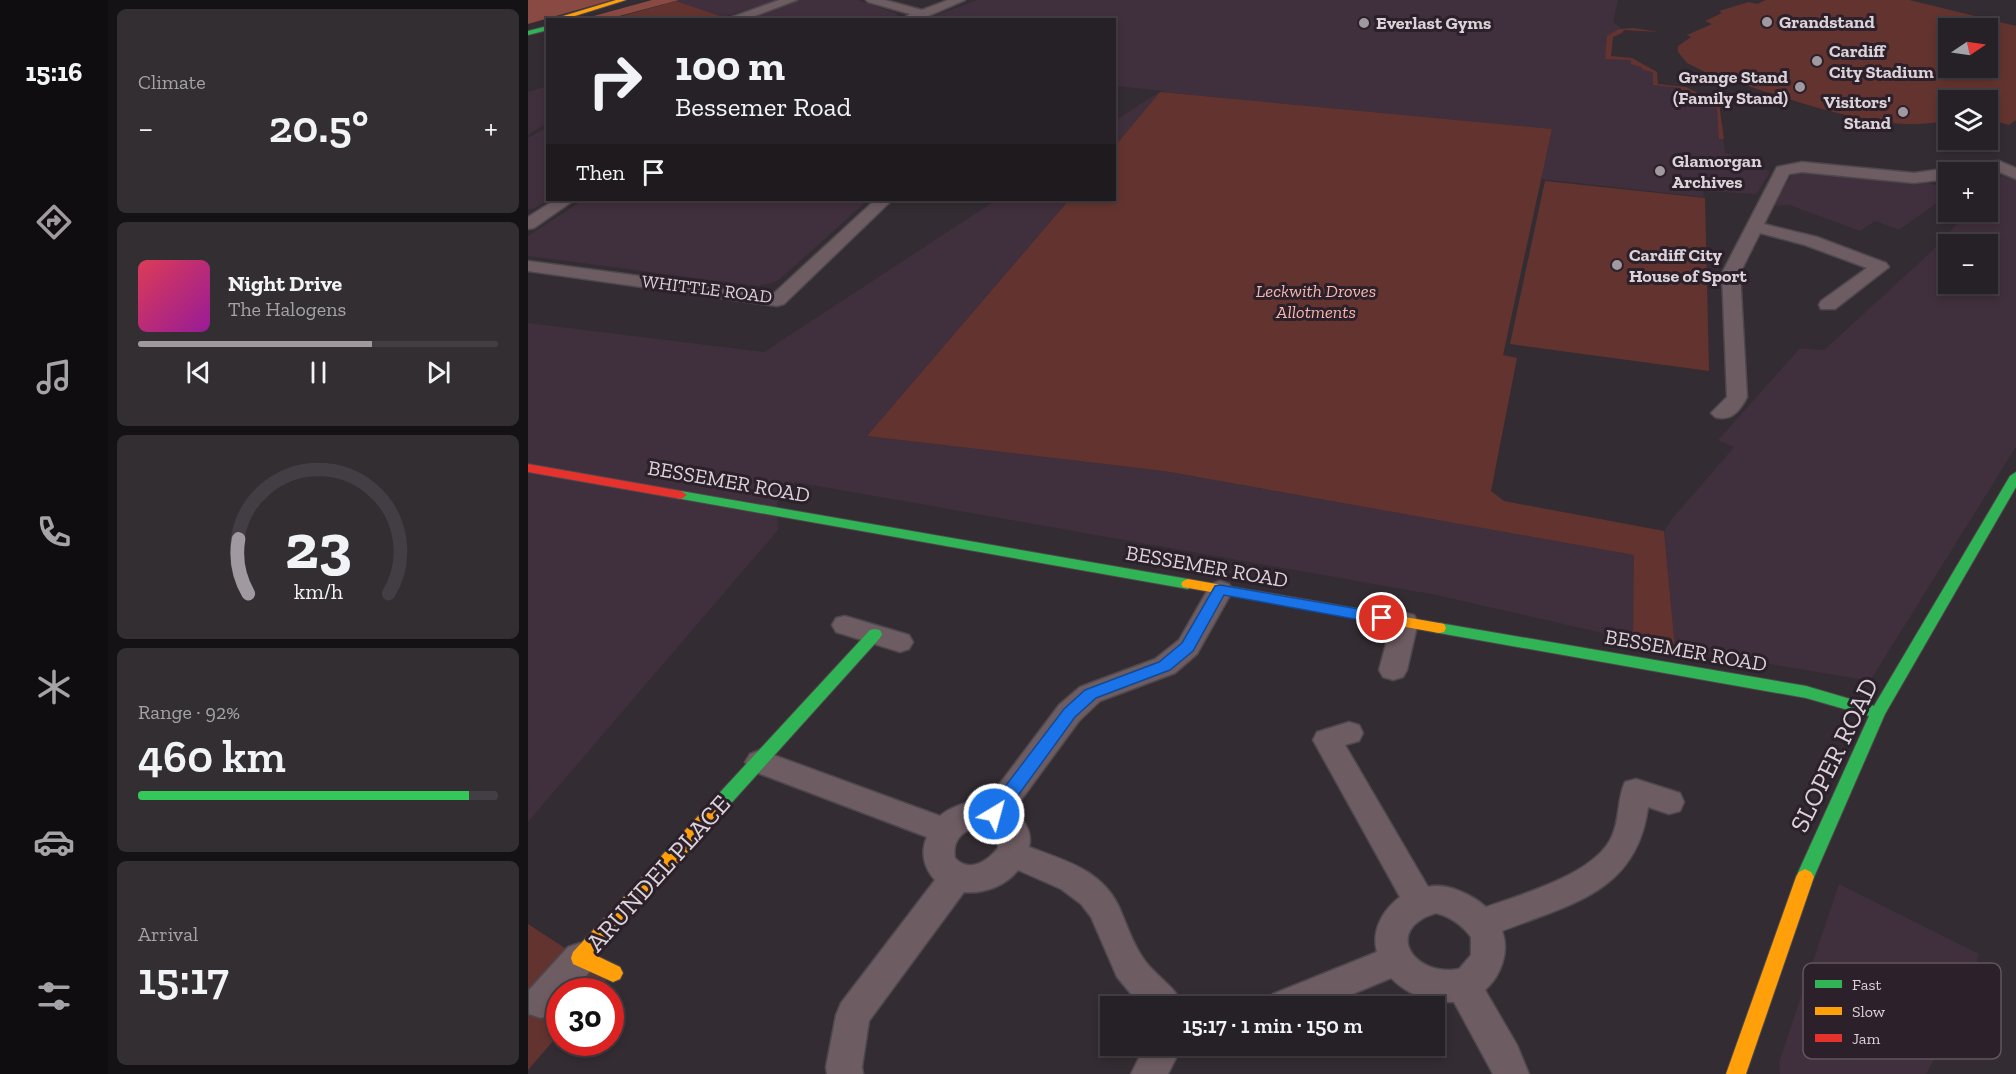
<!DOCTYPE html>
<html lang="en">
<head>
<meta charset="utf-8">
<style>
  :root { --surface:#262126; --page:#322e32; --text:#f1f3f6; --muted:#a4a3a7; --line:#423e43; --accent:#a0999f }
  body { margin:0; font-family:"Zilla Slab",serif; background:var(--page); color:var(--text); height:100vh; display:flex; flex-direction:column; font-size:22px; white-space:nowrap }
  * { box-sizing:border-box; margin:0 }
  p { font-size:20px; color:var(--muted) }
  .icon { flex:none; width:33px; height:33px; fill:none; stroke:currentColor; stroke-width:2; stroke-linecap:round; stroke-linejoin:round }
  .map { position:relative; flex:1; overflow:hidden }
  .sheet { display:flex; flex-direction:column; gap:9px; padding:9px; background:#151215; width:420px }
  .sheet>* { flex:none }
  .guide { position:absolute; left:18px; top:18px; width:570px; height:183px; border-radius:0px; box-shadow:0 3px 9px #0003,0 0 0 2px var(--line); background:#262126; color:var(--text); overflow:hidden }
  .needle { width:39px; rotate:77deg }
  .fabs { position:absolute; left:1410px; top:18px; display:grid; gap:12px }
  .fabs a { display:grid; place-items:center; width:60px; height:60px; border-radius:0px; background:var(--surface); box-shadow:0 3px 9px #0003,0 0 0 2px var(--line); font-size:30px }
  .speed { position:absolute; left:18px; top:978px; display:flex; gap:12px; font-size:30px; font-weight:700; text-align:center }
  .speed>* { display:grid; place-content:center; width:78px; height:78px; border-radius:50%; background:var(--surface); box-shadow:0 3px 9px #0003,0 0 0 2px var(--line); line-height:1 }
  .speed .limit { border:9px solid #d22; background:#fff; color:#111 }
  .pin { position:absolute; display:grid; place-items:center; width:51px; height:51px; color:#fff; margin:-26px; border:3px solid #fff; border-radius:50%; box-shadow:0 2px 6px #0007 }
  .me { position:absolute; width:66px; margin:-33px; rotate:37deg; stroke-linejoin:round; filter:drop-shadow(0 0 4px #0008) }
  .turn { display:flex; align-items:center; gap:21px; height:126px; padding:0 30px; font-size:27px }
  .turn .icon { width:78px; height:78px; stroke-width:2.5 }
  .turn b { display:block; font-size:42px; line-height:51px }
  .then { display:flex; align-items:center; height:57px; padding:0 30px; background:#0003; gap:12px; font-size:22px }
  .big { font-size:45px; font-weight:600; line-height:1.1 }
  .sheet .widget { flex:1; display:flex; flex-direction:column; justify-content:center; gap:9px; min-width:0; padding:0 21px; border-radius:9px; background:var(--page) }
  .sheet .dial { align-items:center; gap:0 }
  .dial svg { height:156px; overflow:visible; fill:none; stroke:var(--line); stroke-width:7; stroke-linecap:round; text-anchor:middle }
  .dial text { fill:var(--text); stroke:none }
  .song { display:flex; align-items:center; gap:18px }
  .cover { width:72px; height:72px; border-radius:9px; background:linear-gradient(135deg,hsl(350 70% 55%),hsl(300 70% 35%)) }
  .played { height:6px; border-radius:3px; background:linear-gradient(90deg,var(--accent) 65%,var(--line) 65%) }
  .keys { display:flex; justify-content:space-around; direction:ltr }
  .heat { display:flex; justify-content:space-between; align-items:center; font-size:33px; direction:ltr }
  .charge { height:9px; border-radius:4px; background:linear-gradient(90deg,#34c759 92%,var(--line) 0) }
  .trip { position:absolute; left:572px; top:996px; width:345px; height:60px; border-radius:0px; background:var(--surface); box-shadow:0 3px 9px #0003,0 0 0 2px var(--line); font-weight:600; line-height:60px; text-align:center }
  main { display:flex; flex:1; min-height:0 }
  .dock { display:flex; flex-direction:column; width:108px; justify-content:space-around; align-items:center; background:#0f0d0f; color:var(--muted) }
  .dock .icon { width:42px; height:42px }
  .dock .active { color:var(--accent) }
  .dock b { font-size:27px; color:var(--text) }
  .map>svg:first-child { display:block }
  .built { fill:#402f3c; fill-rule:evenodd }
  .green { fill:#63342f; fill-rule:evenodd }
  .forest { fill:#894a43 }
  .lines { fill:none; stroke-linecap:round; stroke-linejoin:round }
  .street-casing { stroke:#4d484c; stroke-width:3 }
  .fast-casing { stroke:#4d484c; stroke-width:2 }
  .slow-casing { stroke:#4d484c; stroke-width:2 }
  .jam-casing { stroke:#4d484c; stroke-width:2 }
  .street { fill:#6d5c62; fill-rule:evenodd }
  .fast { fill:#30b455; fill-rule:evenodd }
  .slow { fill:#ff9f0a; fill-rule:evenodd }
  .jam { fill:#e5322d; fill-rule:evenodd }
  .route { fill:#1a73e8; stroke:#114b97; stroke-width:1.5 }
  .poi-dot { fill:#a0999f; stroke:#2c202a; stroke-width:2 }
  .labels { text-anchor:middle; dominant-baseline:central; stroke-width:6; stroke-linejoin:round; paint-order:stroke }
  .far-poi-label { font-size:18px; font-weight:bold; fill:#dbd3d9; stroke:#2c202a; text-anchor:start }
  .far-street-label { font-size:18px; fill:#dbd3d9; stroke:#2c202a }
  .far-park-label { font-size:18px; font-style:italic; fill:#f7b7ae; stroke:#2c202a }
  .street-label { font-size:21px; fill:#dbd3d9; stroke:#2c202a }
  .near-street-label { font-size:26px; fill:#dbd3d9; stroke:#2c202a }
  .key { fill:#2c202a; stroke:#61565f; stroke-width:1.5 }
  .key-label { font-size:16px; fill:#dbd3d9 }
</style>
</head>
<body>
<main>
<nav class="dock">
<b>15:16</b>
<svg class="icon active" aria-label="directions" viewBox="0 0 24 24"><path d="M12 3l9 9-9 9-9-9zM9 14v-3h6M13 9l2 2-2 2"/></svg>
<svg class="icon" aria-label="music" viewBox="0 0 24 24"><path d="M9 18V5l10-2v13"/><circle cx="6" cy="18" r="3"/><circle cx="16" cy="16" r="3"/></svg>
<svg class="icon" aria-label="phone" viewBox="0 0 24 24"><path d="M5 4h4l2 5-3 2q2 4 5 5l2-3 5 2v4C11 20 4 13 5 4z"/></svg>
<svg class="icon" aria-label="climate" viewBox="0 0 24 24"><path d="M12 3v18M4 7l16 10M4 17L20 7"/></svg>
<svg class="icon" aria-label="car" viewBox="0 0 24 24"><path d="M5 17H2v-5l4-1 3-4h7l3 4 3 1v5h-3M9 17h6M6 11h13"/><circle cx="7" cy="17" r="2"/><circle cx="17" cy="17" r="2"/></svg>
<svg class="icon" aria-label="filters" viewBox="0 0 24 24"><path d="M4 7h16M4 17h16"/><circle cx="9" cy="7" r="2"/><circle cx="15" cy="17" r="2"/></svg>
</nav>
<section class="sheet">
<div class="widget"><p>Climate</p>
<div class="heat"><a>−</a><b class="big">20.5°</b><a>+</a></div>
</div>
<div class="widget">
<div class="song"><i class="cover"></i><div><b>Night Drive</b><p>The Halogens</p></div></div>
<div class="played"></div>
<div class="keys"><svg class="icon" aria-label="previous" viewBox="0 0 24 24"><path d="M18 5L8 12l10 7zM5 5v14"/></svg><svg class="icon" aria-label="pause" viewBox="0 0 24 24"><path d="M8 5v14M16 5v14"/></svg><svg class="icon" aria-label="next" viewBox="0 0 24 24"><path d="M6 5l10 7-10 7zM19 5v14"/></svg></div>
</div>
<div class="widget dial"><svg viewBox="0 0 100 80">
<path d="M14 69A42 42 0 1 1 86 69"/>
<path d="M14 69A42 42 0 0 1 9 41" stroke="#a0999f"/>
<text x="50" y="56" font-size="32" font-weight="700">23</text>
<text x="50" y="72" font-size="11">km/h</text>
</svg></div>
<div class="widget"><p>Range · 92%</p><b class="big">460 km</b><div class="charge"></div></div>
<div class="widget"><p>Arrival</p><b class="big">15:17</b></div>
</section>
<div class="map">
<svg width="1488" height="1074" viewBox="0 0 1488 1074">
  <rect width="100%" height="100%" fill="#332c32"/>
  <g class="built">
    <path d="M 250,0 L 195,17 L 148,1 L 151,0 Z"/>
    <path d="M 271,0 L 330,0 L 370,14 L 365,20 L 216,20 Z"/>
    <path d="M 449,0 L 1090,0 L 1085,22 L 1093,28 L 1083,37 L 1082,57 L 1104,59 L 1127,71 L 1128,84 L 1158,87 L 1191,104 L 1197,153 L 1203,154 L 1204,164 L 1232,167 L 1242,172 L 1230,192 L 1227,194 L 1176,191 L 1175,197 L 1013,179 L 1024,129 L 632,92 L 587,146 L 587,121 L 620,99 L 632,92 L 636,91 L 587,86 L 586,20 L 396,20 Z"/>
    <path d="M 19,86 L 19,123 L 0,135 L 0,92 Z"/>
    <path d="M 19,127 L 20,200 L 5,209 L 0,209 L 0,138 Z"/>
    <path d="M 1271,172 L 1398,182 L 1420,190 L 1420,195 L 1371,230 L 1347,221 L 1332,231 L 1261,205 L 1244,206 L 1263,176 Z"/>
    <path d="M 1474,175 L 1488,179 L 1488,447 L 1342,681 L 1147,648 L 1136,531 L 1144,519 L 1206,447 L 1190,440 L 1272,348 L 1296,350 L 1402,253 L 1440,212 L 1460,212 L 1460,190 ZM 1420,244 L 1460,244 L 1460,284 L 1420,284 Z"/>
    <path d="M 55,200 L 340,200 L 251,280 L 240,284 L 228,286 L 0,256 L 0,236 Z"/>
    <path d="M 468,200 L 541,200 L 339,436 L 636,471 L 1107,555 L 1105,640 L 908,595 L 267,482 L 249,502 L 250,530 L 0,822 L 0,323 L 236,352 Z"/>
    <path d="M 1311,884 L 1451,954 L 1436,1005 L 1398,1074 L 1252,1074 L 1251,1062 Z"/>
  </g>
  <g class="green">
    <path d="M 1238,0 L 1381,0 L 1488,26 L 1488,120 L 1481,125 L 1460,119 L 1460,100 L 1420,100 L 1419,120 C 1355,138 1244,92 1179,73 L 1159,63 L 1150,52 L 1150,46 L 1163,37 L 1159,35 L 1184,24 L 1177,21 L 1194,13 L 1191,11 L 1221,2 L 1229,4 ZM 1420,28 L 1460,28 L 1460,68 L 1420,68 Z"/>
    <path d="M 148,1 L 195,17 L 188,20 L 80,20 Z"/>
    <path d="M 1106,28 L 1130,32 L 1096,30 L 1094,33 L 1085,37 L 1083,56 L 1104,58 L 1129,72 L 1130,84 L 1158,87 L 1191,104 L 1196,139 L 1191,139 L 1189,108 L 1177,107 L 1177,102 L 1166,101 L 1165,93 L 1153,91 L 1153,88 L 1125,85 L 1125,72 L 1115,70 L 1113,67 L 1103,64 L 1103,60 L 1077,59 L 1079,36 L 1091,29 Z"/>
    <path d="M 632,92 L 1024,129 L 975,355 L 989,358 L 963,491 L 976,501 L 1136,531 L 1147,648 L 1105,640 L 1106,555 L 636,471 L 339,436 L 541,200 L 586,200 L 587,146 Z"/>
    <path d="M 1017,181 L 1177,198 L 1181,371 L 982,344 Z"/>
    <path d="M 0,924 L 52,958 L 85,973 L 68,991 L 32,992 L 31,1034 L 0,1070 Z"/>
  </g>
  <g class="forest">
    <path d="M 0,0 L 84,0 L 0,24 Z"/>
    <path d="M 124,0 L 151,0 L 80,19 L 55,19 Z"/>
  </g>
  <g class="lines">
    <defs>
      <g id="street">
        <path d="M 251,0 L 269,0 L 216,20 L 196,20 Z"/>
        <path d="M 338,0 L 357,0 L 394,10 L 420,0 L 437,0 L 391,20 L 373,20 L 382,14 L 340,2 Z"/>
        <path d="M 1471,161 L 1488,168 L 1488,179 L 1469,171 L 1420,172 L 1420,179 L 1386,183 L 1274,172 L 1261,174 L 1236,224 L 1289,237 L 1358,263 L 1361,267 L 1307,309 L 1293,309 L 1291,305 L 1293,301 L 1339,268 L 1277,245 L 1232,233 L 1212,273 L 1219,397 C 1212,411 1203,422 1187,417 L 1183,413 L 1199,397 L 1194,273 L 1249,167 L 1274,162 L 1386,173 Z"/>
        <path d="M 27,200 L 46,200 L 6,228 L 0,229 L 0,217 Z"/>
        <path d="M 347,200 L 364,200 L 256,304 L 249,306 L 0,271 L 0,261 L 245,294 Z"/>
        <path d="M 692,581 L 701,584 L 705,590 L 669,654 L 647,673 L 572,701 L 551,721 L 485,811 C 496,820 505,832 501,847 C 536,860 574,870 591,907 C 599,925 605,945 617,961 C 629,977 649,988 655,1006 L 613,1006 L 589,977 L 563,917 L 553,904 L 533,889 L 490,870 C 478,886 455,894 436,892 L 341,1021 L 334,1067 L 335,1074 L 299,1074 L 298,1067 L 308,1015 L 313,1003 L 407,880 C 396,868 392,852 399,837 L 222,770 L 217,762 L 222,754 L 232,750 L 412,816 C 422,807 444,799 458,802 L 531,705 L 552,687 L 627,659 L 651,640 L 683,584 ZM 452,826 L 463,828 L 470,834 L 470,848 C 459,862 441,873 427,858 C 424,840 435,830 452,826 Z"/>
        <path d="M 877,613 L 886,615 L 890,622 L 879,670 L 875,677 L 865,680 L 855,677 L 851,670 L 864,622 L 868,615 Z"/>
        <path d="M 317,616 L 381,635 L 385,642 L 381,649 L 372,652 L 308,632 L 304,625 L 308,618 Z"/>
        <path d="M 821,722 L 831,725 L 835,733 L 831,741 L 817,745 L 900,887 C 918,882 945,895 958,907 C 994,894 1068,874 1084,836 C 1092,819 1089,799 1097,782 L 1108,779 L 1152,793 L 1156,802 L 1152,811 L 1141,814 L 1120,807 C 1109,892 1043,904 974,931 C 982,951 973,976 957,990 L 989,1045 L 1001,1074 L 965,1074 L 926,1002 C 902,1003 880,995 863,978 L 796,1006 L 740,1006 L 745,994 L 849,952 C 843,930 855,910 872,897 L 785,740 L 789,732 ZM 908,913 C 923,917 934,925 943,937 L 943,955 L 931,969 C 884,977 855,929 908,913 Z"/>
        <path d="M 52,943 L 64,947 L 69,958 L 64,969 L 44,992 L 32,992 L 32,1006 L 25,1014 L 13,1018 L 1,1014 L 1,990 L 40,947 Z"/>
        <path d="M 617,1046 L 654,1046 L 640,1074 L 603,1074 Z"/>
      </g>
      <g id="fast">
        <path d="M 20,26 L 20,30 L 0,35 L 0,31 Z"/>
        <path d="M 1488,472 L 1488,487 L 1357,714 L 1286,877 L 1283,882 L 1277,885 L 1271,882 L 1268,877 L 1341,716 L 1278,698 L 911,633 L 906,632 L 904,628 L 906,624 L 911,623 L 1278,686 L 1346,706 L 1482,476 Z"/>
        <path d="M 153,491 L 660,579 L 667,584 L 660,589 L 148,498 L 147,495 L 148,492 Z"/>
        <path d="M 347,629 L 352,630 L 354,634 L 352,638 L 197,810 L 191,812 L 185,810 L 183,805 L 185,800 L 342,630 Z"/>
      </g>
      <g id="slow">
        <path d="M 88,0 L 98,0 L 34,20 L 22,20 Z"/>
        <path d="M 660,579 L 911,623 L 916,624 L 918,628 L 916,632 L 911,633 L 655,587 L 653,584 L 655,581 Z"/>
        <path d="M 191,798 L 197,800 L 199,805 L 197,810 L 67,955 L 92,967 L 95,973 L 92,979 L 85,982 L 45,964 L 43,958 L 45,952 L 185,800 Z"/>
        <path d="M 1277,869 L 1283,872 L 1286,877 L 1218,1074 L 1198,1074 L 1268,877 L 1271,872 Z"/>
      </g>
      <path id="jam" d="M 0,464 L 153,491 L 159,495 L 153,499 L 0,472 Z"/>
    </defs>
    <use href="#street" class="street-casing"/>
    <use href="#fast" class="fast-casing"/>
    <use href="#slow" class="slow-casing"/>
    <use href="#jam" class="jam-casing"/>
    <use href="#street" class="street"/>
    <use href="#fast" class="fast"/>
    <use href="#slow" class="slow"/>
    <use href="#jam" class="jam"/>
  </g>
  <path class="route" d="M 692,585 L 854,613 L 861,618 L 854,624 L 696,595 L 665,651 L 642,670 L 568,698 L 547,717 L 473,819 L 466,821 L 460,819 L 458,814 L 460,809 L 536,709 L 557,690 L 631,662 L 654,643 L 687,586 Z"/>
  <g class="poi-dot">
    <circle cx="1239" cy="22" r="6"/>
    <circle cx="836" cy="23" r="6"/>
    <circle cx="1289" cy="61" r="6"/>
    <circle cx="1272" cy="87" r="6"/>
    <circle cx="1375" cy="112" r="6"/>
    <circle cx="1132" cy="171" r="6"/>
    <circle cx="1089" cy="265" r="6"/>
  </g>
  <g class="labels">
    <g class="far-poi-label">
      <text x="1251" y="22">Grandstand</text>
      <text x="848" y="23">Everlast Gyms</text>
      <text x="1301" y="51">Cardiff<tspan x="1301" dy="21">City Stadium</tspan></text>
      <text x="1260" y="77" text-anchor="end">Grange Stand<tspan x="1260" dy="21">(Family Stand)</tspan></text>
      <text x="1363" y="102" text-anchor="end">Visitors'<tspan x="1363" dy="21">Stand</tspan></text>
      <text x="1144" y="161">Glamorgan<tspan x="1144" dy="21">Archives</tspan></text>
      <text x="1101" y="255">Cardiff City<tspan x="1101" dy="21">House of Sport</tspan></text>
    </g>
    <g class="far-street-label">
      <text transform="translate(179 289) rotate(7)">WHITTLE ROAD</text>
    </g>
    <g class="far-park-label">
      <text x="788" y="291">Leckwith Droves<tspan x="788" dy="21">Allotments</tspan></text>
    </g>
    <g class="street-label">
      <text transform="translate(201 481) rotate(10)">BESSEMER ROAD</text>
      <text transform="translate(679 566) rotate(10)">BESSEMER ROAD</text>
      <text transform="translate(1158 650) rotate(10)">BESSEMER ROAD</text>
    </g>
    <g class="near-street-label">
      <text transform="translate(1306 755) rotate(-64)">SLOPER ROAD</text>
      <text transform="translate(130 873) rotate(-48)">ARUNDEL PLACE</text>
    </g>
  </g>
  <rect x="1275" y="963" width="198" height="96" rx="9" class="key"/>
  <rect x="1287" y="980" width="27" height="8" fill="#30b455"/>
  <rect x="1287" y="1007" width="27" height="8" fill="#ff9f0a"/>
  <rect x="1287" y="1034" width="27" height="8" fill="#e5322d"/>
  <g class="key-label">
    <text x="1324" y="990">Fast</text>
    <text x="1324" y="1017">Slow</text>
    <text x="1324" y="1044">Jam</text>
  </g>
</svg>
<div class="fabs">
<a><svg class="needle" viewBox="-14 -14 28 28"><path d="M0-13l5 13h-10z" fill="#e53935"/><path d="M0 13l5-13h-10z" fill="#a4a3a7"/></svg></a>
<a><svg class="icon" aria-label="layers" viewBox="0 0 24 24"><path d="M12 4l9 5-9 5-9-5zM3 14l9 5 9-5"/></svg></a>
<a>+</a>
<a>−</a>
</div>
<div class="speed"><div class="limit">30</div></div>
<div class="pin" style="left:854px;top:618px;background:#d93025"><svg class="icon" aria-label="arrive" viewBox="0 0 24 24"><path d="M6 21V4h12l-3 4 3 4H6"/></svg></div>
<svg class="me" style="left:466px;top:814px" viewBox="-20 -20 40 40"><circle r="17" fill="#1a73e8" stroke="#fff" stroke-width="3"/><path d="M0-11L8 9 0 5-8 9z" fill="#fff"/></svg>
<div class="trip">15:17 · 1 min · 150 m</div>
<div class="guide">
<div class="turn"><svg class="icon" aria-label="right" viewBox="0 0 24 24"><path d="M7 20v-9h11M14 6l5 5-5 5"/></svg><div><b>100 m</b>Bessemer Road</div></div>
<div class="then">Then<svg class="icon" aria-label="arrive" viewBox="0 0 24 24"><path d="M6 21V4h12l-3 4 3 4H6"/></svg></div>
</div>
</div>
</main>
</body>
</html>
